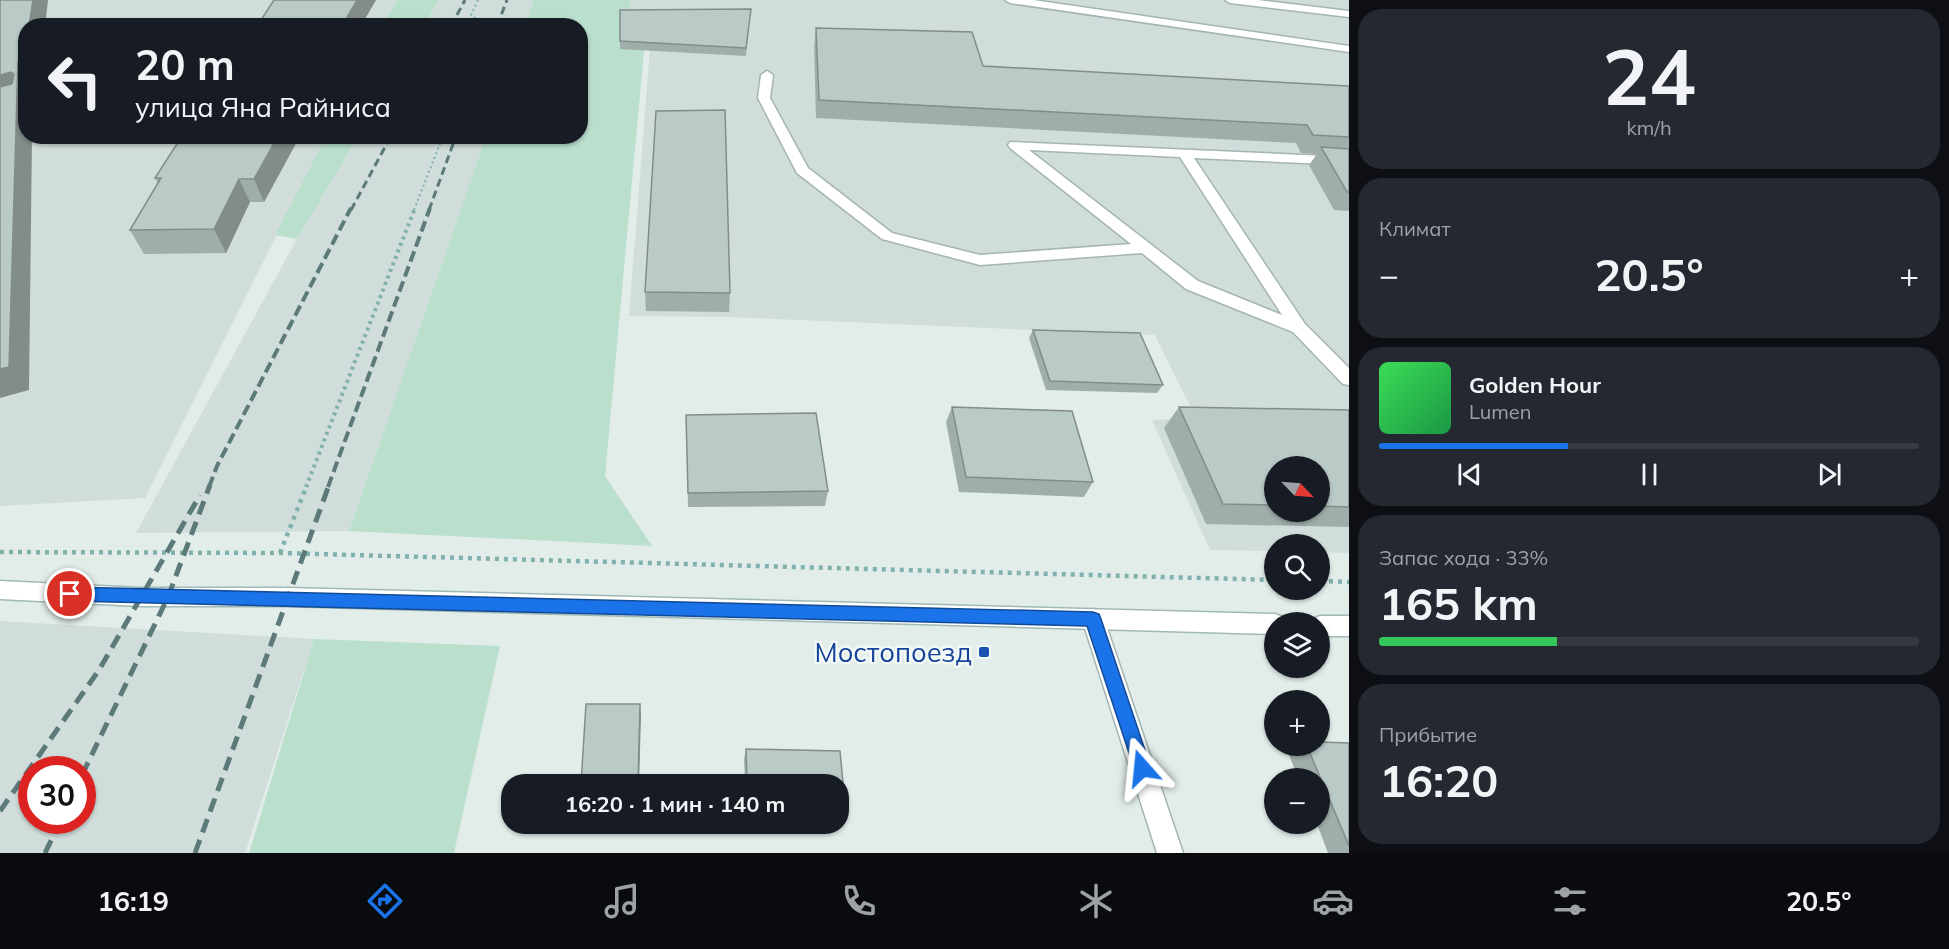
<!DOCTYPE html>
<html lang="ru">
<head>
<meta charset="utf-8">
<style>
  :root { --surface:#171b24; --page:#242831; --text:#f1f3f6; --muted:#9ea1a6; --line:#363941; --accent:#1a73e8 }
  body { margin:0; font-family:Mulish,sans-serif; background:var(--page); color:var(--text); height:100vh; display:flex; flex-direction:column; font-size:22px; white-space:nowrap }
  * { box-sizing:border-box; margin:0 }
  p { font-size:20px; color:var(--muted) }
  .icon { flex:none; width:33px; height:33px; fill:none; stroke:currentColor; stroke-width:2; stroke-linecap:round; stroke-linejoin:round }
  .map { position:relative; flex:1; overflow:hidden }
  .drawer { display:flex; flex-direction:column; gap:9px; padding:9px; background:#0d0f14; width:600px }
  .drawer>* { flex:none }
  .guide { position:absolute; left:18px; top:18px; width:570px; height:126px; border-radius:24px; box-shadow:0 2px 4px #0004; background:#171b24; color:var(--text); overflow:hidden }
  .needle { width:39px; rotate:115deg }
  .tools { position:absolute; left:1264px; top:456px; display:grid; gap:12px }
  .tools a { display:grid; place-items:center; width:66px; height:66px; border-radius:50%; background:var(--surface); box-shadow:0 2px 4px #0004; font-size:30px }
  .speed { position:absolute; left:18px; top:756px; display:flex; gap:12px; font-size:30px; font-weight:700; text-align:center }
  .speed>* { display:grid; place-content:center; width:78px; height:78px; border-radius:50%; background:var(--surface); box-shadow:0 2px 4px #0004; line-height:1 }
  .speed .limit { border:9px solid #d22; background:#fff; color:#111 }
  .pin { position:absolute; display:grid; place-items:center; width:51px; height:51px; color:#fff; margin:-26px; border:3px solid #fff; border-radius:50%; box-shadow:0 2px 6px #0007 }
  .me { position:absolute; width:66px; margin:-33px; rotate:342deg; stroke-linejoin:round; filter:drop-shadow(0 0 4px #0008) }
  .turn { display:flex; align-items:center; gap:21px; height:126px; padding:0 18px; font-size:27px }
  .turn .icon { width:78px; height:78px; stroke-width:2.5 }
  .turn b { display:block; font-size:42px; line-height:51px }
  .big { font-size:45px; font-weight:700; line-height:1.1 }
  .drawer .widget { flex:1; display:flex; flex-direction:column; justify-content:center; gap:9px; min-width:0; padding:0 21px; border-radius:24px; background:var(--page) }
  .drawer .dial { align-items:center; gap:0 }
  .dial b { font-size:78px; line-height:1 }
  .song { display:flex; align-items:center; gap:18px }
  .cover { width:72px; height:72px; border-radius:9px; background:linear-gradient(135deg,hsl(130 70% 55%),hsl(140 70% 35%)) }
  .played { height:6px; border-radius:3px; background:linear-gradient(90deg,var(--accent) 35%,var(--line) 35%) }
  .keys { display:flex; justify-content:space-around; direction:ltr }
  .heat { display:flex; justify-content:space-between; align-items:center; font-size:33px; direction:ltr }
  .charge { height:9px; border-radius:4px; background:linear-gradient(90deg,#34c759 33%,var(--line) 0) }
  .trip { position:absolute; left:501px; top:774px; width:348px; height:60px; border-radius:24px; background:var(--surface); box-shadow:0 2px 4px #0004; font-weight:700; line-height:60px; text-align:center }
  .dock { display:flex; height:96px; justify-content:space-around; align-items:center; background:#090b0e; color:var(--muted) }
  .dock .icon { width:42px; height:42px }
  .dock .selected { color:var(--accent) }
  .dock b { font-size:27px; color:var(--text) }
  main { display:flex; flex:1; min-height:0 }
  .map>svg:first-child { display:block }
  .built { fill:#d0ddda; fill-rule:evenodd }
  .green { fill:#badfcd }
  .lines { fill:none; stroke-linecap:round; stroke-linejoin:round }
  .lane-casing { stroke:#a4b5b3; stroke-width:3 }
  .street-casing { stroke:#a4b5b3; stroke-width:3 }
  .secondary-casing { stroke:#a0b9b6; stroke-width:3 }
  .path-far2 { stroke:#81b1ae; stroke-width:2; stroke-dasharray:2 3; stroke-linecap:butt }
  .path-far1 { stroke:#81b1ae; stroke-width:4; stroke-dasharray:3 4; stroke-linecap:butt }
  .path { stroke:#81b1ae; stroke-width:4.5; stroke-dasharray:4 5; stroke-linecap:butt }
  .lane { fill:#fff; fill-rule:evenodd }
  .street { fill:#fff; fill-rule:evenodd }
  .secondary { fill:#fff; fill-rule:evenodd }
  .rail-far2 { stroke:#5b7a79; stroke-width:3; stroke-dasharray:8 4.5; stroke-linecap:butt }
  .rail-far1 { stroke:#5b7a79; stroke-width:4; stroke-dasharray:11 5; stroke-linecap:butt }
  .rail { stroke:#5b7a79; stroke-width:5; stroke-dasharray:14 8; stroke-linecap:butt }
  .wall { fill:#a0aeab; fill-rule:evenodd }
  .shaded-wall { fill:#828d8b }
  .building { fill:#bacac7; stroke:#828d8b; stroke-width:1.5 }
  .route { fill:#1a73e8; stroke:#114b97; stroke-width:1.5 }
  .transit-dot { fill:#1a4fb4; stroke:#f2f9f7; stroke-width:2 }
  .labels { text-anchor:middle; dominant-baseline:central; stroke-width:5; stroke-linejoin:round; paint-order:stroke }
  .near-transit-label { font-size:27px; fill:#164399; stroke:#f2f9f7; text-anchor:end }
</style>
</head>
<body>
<main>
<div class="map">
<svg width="1349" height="853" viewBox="0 0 1349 853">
  <rect width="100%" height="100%" fill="#e2edea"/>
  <g class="built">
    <path d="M 0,0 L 397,0 L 383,25 L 26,26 L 26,136 L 326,137 L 145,498 L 0,506 Z"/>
    <path d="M 439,0 L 534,0 L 525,25 L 424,26 Z"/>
    <path d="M 631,0 L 1349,0 L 1349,553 L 1320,552 L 1320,544 L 1275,544 L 1275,551 L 1210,550 L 1152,420 L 1196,418 L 1155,335 L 729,317 L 629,316 L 651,35 L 623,34 ZM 1275,466 L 1320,466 L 1320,512 L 1275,512 Z"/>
    <path d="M 358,137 L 486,137 L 349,531 L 136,533 L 297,239 Z"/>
    <path d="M 0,621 L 314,639 L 245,853 L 0,853 ZM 32,770 L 82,770 L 82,820 L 32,820 Z"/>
  </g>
  <g class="green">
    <path d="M 397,0 L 439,0 L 424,25 L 383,25 Z"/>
    <path d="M 534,0 L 631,0 L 623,34 L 645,40 L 605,476 L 652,546 L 349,531 L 486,137 L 580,136 L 580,26 L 525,25 Z"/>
    <path d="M 326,137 L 358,137 L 297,239 L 275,235 Z"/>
    <path d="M 314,639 L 500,646 L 454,853 L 249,853 Z"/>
  </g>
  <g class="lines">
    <defs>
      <g id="lane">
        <path d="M 1005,0 L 1033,0 L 1349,46 L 1349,52 L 1010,3 Z"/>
        <path d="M 1225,0 L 1258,0 L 1349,11 L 1349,17 L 1230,3 Z"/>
        <path d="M 767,71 L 773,75 L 770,98 L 808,168 L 892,233 L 980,255 L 1131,244 L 1010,148 L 1008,145 L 1010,142 L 1349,157 L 1349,165 L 1194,158 L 1305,324 L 1349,368 L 1349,385 L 1343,384 L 1293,332 L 1186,289 L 1142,253 L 980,265 L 882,239 L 797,173 L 758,98 L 761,75 ZM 1029,150 L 1180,157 L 1282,315 L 1198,281 Z"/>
      </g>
      <path id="street" d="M 1093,609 L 1101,612 L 1104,619 L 1183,853 L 1157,853 L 1082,619 L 1085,612 Z"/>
      <g id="secondary">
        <path d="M 0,581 L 140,588 L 287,588 L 1275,614 L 1283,617 L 1285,622 L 1275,622 L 1275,634 L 287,606 L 140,606 L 0,599 Z"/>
        <path d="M 1320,616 L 1349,616 L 1349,636 L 1320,636 L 1320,622 L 1311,622 L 1312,619 Z"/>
      </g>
    </defs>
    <use href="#lane" class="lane-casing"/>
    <use href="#street" class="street-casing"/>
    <use href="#secondary" class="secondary-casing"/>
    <g class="path-far2">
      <path d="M 478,0 L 471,15 L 486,26"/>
      <path d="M 414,210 L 443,136"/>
    </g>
    <path class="path-far1" d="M 306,487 L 415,208"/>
    <g class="path">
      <path d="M 0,552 L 280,553 L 1275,580"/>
      <path d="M 280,553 L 307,485"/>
      <path d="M 1320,581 L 1349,582"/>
    </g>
    <use href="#lane" class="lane"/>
    <use href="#street" class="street"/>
    <use href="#secondary" class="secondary"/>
    <g class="rail-far2">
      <path d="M 451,26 L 465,0"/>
      <path d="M 497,26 L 507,0"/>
      <path d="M 351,210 L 391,136"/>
      <path d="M 429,210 L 456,136"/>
    </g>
    <g class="rail-far1">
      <path d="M 209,487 L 217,466 L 351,208"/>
      <path d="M 328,487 L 430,208"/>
    </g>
    <g class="rail">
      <path d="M 82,775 L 168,597 L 210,485"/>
      <path d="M 0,811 L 99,670 L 200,495"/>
      <path d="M 45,853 L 61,820"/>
      <path d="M 195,853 L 329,485"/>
    </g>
  </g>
  <g class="wall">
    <path d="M 750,17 L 746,56 L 620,49 L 620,41 Z"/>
    <path d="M 816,28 L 983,66 L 1349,86 L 1349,211 L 1334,210 L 1309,165 L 1317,154 L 1301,153 L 1296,143 L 816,118 L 814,46 Z"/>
    <path d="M 300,136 L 264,202 L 250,202 L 226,253 L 144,254 L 130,230 L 158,184 L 155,178 Z"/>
    <path d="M 645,292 L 730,293 L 729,312 L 646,311 Z"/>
    <path d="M 1033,330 L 1163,385 L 1157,393 L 1046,390 L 1029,338 Z"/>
    <path d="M 952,407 L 1093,482 L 1084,497 L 959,492 L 946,422 Z"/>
    <path d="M 1179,407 L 1349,410 L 1349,527 L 1206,524 L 1164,428 ZM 1275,466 L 1320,466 L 1320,512 L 1275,512 Z"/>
    <path d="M 686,415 L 828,491 L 825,506 L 688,507 Z"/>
    <path d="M 1349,743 L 1349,853 L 1328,853 L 1317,824 L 1320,824 L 1320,778 L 1298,778 L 1288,752 L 1298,746 L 1320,746 Z"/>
    <path d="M 746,749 L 840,751 L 846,814 L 841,823 L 838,823 L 838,784 L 745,784 L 744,759 Z"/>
  </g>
  <g class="shaded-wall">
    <path d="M 33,0 L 48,0 L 45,26 L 29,26 Z"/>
    <path d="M 357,0 L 376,0 L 361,26 L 342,26 Z"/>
    <path d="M 26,51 L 26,136 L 32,136 L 29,390 L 0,398 L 0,75 L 11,72 L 18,82 L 18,62 Z"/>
    <path d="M 278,136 L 300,136 L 264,202 L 254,179 Z"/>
    <path d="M 239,179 L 250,202 L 226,253 L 214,229 Z"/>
    <path d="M 640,704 L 641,716 L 639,784 L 638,784 Z"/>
  </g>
  <g class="building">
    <path d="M 0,0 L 33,0 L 29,26 L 26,26 L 26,51 L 24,61 L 18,62 L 9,367 L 0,369 L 0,87 L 12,84 L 14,74 L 11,72 L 0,75 Z"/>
    <path d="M 274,0 L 357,0 L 342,26 L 257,26 Z"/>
    <path d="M 751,9 L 746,48 L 620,41 L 620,10 Z"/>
    <path d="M 816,28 L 972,32 L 983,66 L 1349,86 L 1349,137 L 1313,135 L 1307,125 L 819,100 Z"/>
    <path d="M 725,110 L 730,293 L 645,292 L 656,111 Z"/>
    <path d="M 182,136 L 278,136 L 254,179 L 239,179 L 214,229 L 130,230 L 161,178 L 155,178 Z"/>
    <path d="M 1321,147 L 1349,149 L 1349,192 L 1347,192 Z"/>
    <path d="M 1033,330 L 1140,333 L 1163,385 L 1050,381 Z"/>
    <path d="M 952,407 L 1072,411 L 1093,482 L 966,477 Z"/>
    <path d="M 1179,407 L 1349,410 L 1349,507 L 1320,506 L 1320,466 L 1275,466 L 1275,505 L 1223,504 Z"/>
    <path d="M 816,413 L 828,491 L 688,493 L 686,415 Z"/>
    <path d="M 586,704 L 640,704 L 638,784 L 581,784 Z"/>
    <path d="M 1320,742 L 1349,743 L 1349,846 L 1307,746 L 1320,746 Z"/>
    <path d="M 746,749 L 840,751 L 846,814 L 838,814 L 838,784 L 747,784 Z"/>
  </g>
  <path class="route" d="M 70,587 L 1093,612 L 1099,614 L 1101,619 L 1151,768 L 1148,774 L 1142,777 L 1136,774 L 1087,626 L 70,601 L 64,599 L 62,594 L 64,589 Z"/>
  <rect class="transit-dot" x="978" y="646" width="12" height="12" rx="3"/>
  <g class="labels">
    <g class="near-transit-label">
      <text x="972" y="652">Мостопоезд</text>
    </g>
  </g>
</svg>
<div class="tools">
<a><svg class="needle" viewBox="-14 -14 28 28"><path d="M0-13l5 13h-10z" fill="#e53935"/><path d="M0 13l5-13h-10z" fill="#9ea1a6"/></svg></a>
<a><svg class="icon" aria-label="search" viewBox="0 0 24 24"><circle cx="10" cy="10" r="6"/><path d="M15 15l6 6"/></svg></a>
<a><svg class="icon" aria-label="layers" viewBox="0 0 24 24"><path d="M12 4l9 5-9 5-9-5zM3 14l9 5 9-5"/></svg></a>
<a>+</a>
<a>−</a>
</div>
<div class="speed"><div class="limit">30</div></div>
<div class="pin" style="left:70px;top:594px;background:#d93025"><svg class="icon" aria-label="arrive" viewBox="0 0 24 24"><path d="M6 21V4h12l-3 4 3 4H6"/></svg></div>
<svg class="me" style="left:1142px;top:768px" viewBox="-20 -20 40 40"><path d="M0-17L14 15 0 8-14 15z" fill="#1a73e8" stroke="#fff" stroke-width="4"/></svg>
<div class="trip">16:20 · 1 мин · 140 m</div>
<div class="guide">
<div class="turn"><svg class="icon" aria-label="left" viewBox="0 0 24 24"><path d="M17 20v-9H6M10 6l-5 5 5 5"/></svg><div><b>20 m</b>улица Яна Райниса</div></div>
</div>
</div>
<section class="drawer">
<div class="widget dial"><b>24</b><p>km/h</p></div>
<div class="widget"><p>Климат</p>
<div class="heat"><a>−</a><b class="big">20.5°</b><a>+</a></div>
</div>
<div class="widget">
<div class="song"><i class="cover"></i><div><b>Golden Hour</b><p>Lumen</p></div></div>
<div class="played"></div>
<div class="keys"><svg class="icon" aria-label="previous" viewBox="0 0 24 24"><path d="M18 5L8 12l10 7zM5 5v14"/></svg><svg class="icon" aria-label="pause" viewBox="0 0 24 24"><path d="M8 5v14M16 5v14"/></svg><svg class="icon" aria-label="next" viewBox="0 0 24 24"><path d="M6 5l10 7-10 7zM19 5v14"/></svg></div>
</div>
<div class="widget"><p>Запас хода · 33%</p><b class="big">165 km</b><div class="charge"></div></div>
<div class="widget"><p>Прибытие</p><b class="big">16:20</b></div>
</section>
</main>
<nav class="dock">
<b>16:19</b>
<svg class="icon selected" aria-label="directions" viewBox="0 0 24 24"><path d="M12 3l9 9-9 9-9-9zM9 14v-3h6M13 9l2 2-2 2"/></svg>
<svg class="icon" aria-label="music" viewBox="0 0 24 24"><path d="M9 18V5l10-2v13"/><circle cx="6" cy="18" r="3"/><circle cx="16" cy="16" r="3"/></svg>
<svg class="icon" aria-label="phone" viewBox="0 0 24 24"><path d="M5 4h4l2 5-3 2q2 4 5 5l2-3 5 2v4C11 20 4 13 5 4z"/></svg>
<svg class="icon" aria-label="climate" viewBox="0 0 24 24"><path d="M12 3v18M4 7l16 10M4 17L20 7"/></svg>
<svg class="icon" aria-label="car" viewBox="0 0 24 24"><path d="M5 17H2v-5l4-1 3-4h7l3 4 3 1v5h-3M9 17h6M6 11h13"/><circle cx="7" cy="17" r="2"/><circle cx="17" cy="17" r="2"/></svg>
<svg class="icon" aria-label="filters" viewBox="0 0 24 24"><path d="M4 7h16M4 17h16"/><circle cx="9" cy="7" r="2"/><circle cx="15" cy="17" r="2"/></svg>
<b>20.5°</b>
</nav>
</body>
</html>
